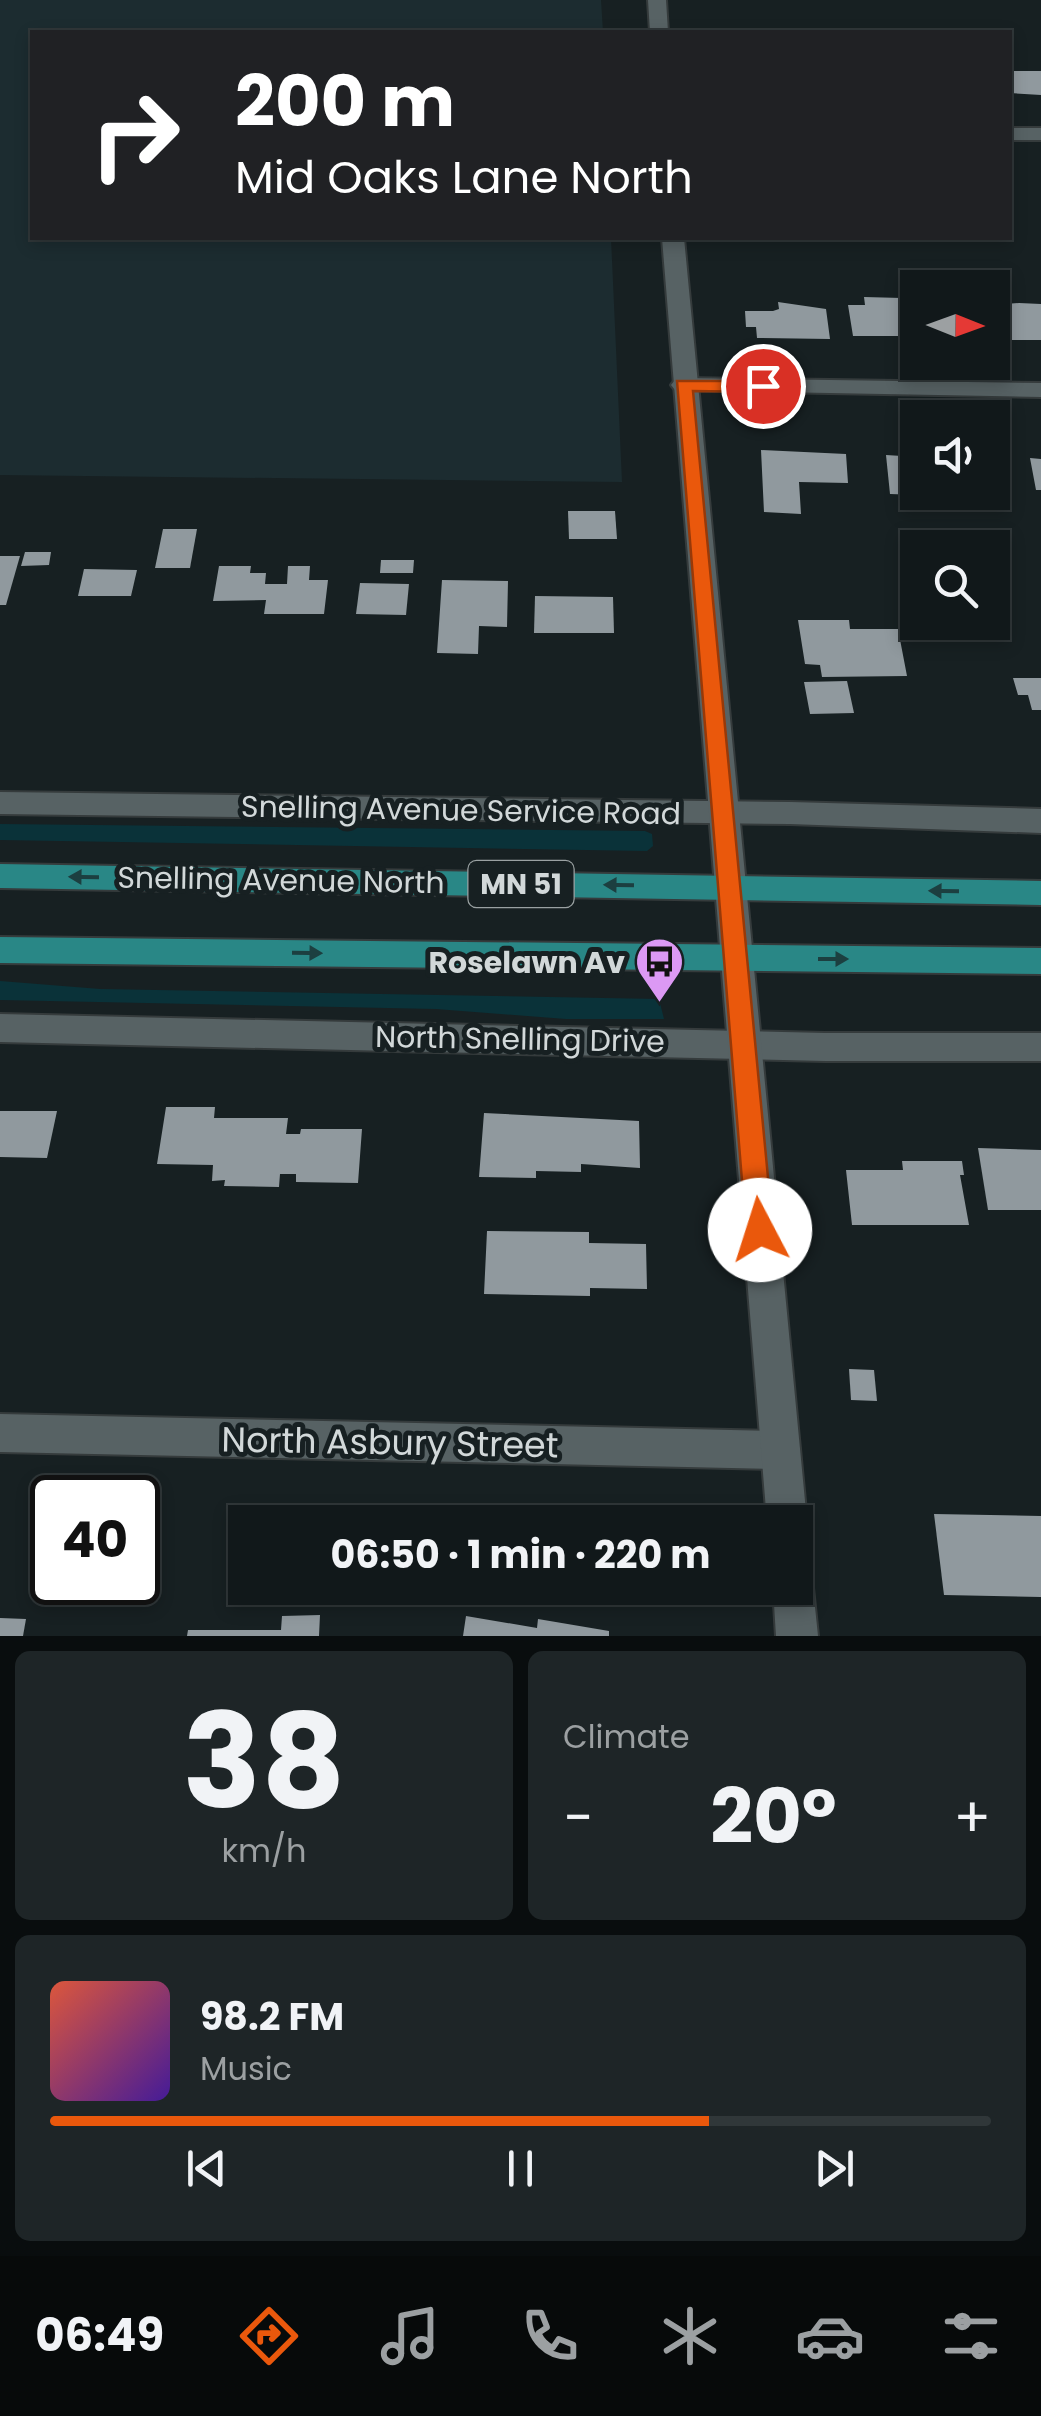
<!DOCTYPE html>
<html lang="en">
<head>
<meta charset="utf-8">
<style>
  :root { --surface:#11181a; --page:#1e2527; --text:#f1f3f6; --muted:#9ca0a2; --line:#303739; --accent:#ea580c }
  body { margin:0; font-family:Poppins,sans-serif; background:var(--page); color:var(--text); height:100vh; display:flex; flex-direction:column; font-size:38px; white-space:nowrap }
  * { box-sizing:border-box; margin:0 }
  p { font-size:32px; color:var(--muted) }
  .icon { flex:none; width:55px; height:55px; fill:none; stroke:currentColor; stroke-width:2; stroke-linecap:round; stroke-linejoin:round }
  .map { position:relative; height:1636px; overflow:hidden }
  .details { display:flex; flex-direction:column; gap:15px; padding:15px; background:#090d0e; flex:1 }
  .details>* { flex:none }
  .top-card { position:absolute; left:30px; top:30px; width:982px; height:210px; border-radius:0px; box-shadow:0 5px 15px #0003,0 0 0 2px var(--line); background:#202124; color:#fff; overflow:hidden }
  .needle { width:65px; rotate:91deg }
  .controls { position:absolute; left:900px; top:270px; display:grid; gap:20px }
  .controls a { display:grid; place-items:center; width:110px; height:110px; border-radius:0px; background:var(--surface); box-shadow:0 5px 15px #0003,0 0 0 2px var(--line); font-size:50px }
  .speed { position:absolute; left:30px; top:1475px; display:flex; gap:20px; font-size:50px; font-weight:700; text-align:center }
  .speed>* { display:grid; place-content:center; width:130px; height:130px; border-radius:50%; background:var(--surface); box-shadow:0 5px 15px #0003,0 0 0 2px var(--line); line-height:1 }
  .speed .limit { border:5px solid #111; border-radius:15px; background:#fff; color:#111 }
  .pin { position:absolute; display:grid; place-items:center; width:85px; height:85px; color:#fff; margin:-42px; border:5px solid #fff; border-radius:50%; box-shadow:0 2px 10px #0007 }
  .me { position:absolute; width:110px; margin:-55px; rotate:355deg; stroke-linejoin:round; filter:drop-shadow(0 0 8px #0008) }
  .turn { display:flex; align-items:center; gap:35px; height:210px; padding:0 40px; font-size:45px }
  .turn .icon { width:130px; height:130px; stroke-width:2.5 }
  .turn b { display:block; font-size:70px; line-height:85px }
  .big { font-size:75px; font-weight:700; line-height:1.1 }
  .details .tile { flex:1; display:flex; flex-direction:column; justify-content:center; gap:15px; min-width:0; padding:0 35px; border-radius:15px; background:var(--page) }
  .details .dial { align-items:center; gap:0 }
  .dial b { font-size:130px; line-height:1 }
  .song { display:flex; align-items:center; gap:30px }
  .cover { width:120px; height:120px; border-radius:15px; background:linear-gradient(135deg,hsl(10 70% 55%),hsl(260 70% 35%)) }
  .played { height:10px; border-radius:5px; background:linear-gradient(90deg,var(--accent) 70%,var(--line) 70%) }
  .keys { display:flex; justify-content:space-around; direction:ltr }
  .heat { display:flex; justify-content:space-between; align-items:center; font-size:55px; direction:ltr }
  .details .tiles { flex:1; display:grid; gap:15px; grid-template-columns:1fr 1fr }
  .tile:last-child { grid-column:span 2 }
  .trip { position:absolute; left:228px; top:1505px; width:585px; height:100px; border-radius:0px; background:var(--surface); box-shadow:0 5px 15px #0003,0 0 0 2px var(--line); font-weight:700; line-height:100px; text-align:center }
  .menu { display:flex; height:160px; justify-content:space-around; align-items:center; background:#070a0a; color:var(--muted) }
  .menu .icon { width:70px; height:70px }
  .menu .on { color:var(--accent) }
  .menu b { font-size:45px; color:var(--text) }
  .map>svg:first-child { display:block }
  .built { fill:#1c2c30 }
  .green { fill:#0a3239 }
  .building { fill:#90999e }
  .lines { fill:none; stroke-linecap:round; stroke-linejoin:round }
  .street-casing { stroke:#353b3c; stroke-width:4 }
  .secondary-casing { stroke:#353b3c; stroke-width:4 }
  .primary-casing { stroke:#353b3c; stroke-width:4 }
  .street { fill:#576264; fill-rule:evenodd }
  .secondary { fill:#576264; fill-rule:evenodd }
  .primary { fill:#298786; fill-rule:evenodd }
  .oneway { fill:#1c3f40 }
  .route { fill:#ea580c; stroke:#983908; stroke-width:2.5 }
  .labels { text-anchor:middle; dominant-baseline:central; stroke-width:10; stroke-linejoin:round; paint-order:stroke }
  .shield { fill:#172022; stroke:#9aa1a2; stroke-width:2.5 }
  .shield-label { font-size:28px; font-weight:bold; fill:#d2d8d9 }
  .street-label { font-size:30px; fill:#d2d8d9; stroke:#172022 }
  .poi-label { font-size:30px; font-weight:bold; fill:#d2d8d9; stroke:#172022; text-anchor:end }
  .near-street-label { font-size:35px; fill:#d2d8d9; stroke:#172022 }
</style>
</head>
<body>
<div class="map">
<svg width="1041" height="1636" viewBox="0 0 1041 1636">
  <rect width="100%" height="100%" fill="#172022"/>
  <path class="built" d="M 0,0 L 601,0 L 603,32 L 32,32 L 32,238 L 611,238 L 622,482 L 0,475 Z"/>
  <g class="green">
    <path d="M 0,824 L 645,831 L 652,834 L 653,846 L 647,851 L 0,840 Z"/>
    <path d="M 0,981 L 100,989 L 659,999 L 664,1019 L 566,1019 L 436,1009 L 0,1000 Z"/>
  </g>
  <g class="building">
    <path d="M 1010,71 L 1041,71 L 1041,95 L 1010,93 Z"/>
    <path d="M 864,297 L 902,298 L 903,307 L 911,307 L 909,298 L 918,298 L 918,336 L 853,336 L 848,305 L 865,305 Z"/>
    <path d="M 778,302 L 826,309 L 830,339 L 757,338 L 756,327 L 746,327 L 745,311 L 773,311 L 779,309 Z"/>
    <path d="M 1019,303 L 1041,304 L 1041,340 L 992,340 L 992,305 Z"/>
    <path d="M 761,450 L 846,454 L 848,483 L 799,482 L 801,514 L 764,512 Z"/>
    <path d="M 886,455 L 918,457 L 918,495 L 890,494 Z"/>
    <path d="M 1030,458 L 1041,459 L 1041,490 L 1036,490 Z"/>
    <path d="M 924,492 L 986,492 L 987,498 L 924,496 Z"/>
    <path d="M 568,511 L 615,511 L 617,539 L 569,539 Z"/>
    <path d="M 163,529 L 197,529 L 190,568 L 155,568 Z"/>
    <path d="M 25,552 L 51,552 L 49,565 L 21,566 Z"/>
    <path d="M 0,556 L 20,556 L 6,605 L 0,605 Z"/>
    <path d="M 381,560 L 414,560 L 413,573 L 380,573 Z"/>
    <path d="M 219,566 L 251,566 L 250,573 L 266,573 L 265,584 L 287,584 L 288,566 L 310,566 L 309,580 L 328,580 L 324,614 L 264,614 L 266,600 L 213,601 Z"/>
    <path d="M 84,569 L 137,570 L 131,596 L 78,596 Z"/>
    <path d="M 442,580 L 508,581 L 507,627 L 479,626 L 478,654 L 437,653 Z"/>
    <path d="M 360,583 L 409,584 L 406,615 L 356,614 Z"/>
    <path d="M 535,596 L 613,597 L 614,633 L 534,633 Z"/>
    <path d="M 798,620 L 849,620 L 850,629 L 898,629 L 907,676 L 822,677 L 820,665 L 805,664 Z"/>
    <path d="M 1013,678 L 1041,678 L 1041,710 L 1032,710 L 1028,695 L 1018,695 Z"/>
    <path d="M 847,681 L 854,713 L 810,714 L 804,682 Z"/>
    <path d="M 166,1107 L 215,1107 L 214,1118 L 288,1118 L 286,1134 L 300,1134 L 301,1129 L 362,1129 L 358,1183 L 296,1182 L 296,1174 L 280,1174 L 279,1187 L 224,1186 L 225,1180 L 212,1181 L 213,1165 L 157,1164 Z"/>
    <path d="M 0,1111 L 57,1111 L 47,1158 L 0,1157 Z"/>
    <path d="M 484,1113 L 639,1121 L 640,1168 L 581,1164 L 581,1172 L 536,1171 L 536,1178 L 479,1177 Z"/>
    <path d="M 978,1148 L 1041,1150 L 1041,1210 L 988,1210 Z"/>
    <path d="M 902,1161 L 962,1161 L 964,1175 L 960,1175 L 969,1225 L 852,1225 L 846,1170 L 903,1170 Z"/>
    <path d="M 487,1231 L 589,1232 L 589,1243 L 646,1244 L 647,1289 L 590,1288 L 590,1296 L 484,1294 Z"/>
    <path d="M 849,1369 L 874,1370 L 877,1401 L 851,1400 Z"/>
    <path d="M 934,1514 L 1041,1516 L 1041,1597 L 944,1595 Z"/>
    <path d="M 320,1615 L 319,1636 L 187,1636 L 188,1630 L 281,1630 L 282,1616 Z"/>
    <path d="M 466,1616 L 537,1628 L 538,1619 L 609,1631 L 609,1636 L 463,1636 Z"/>
    <path d="M 0,1618 L 26,1619 L 23,1636 L 0,1636 Z"/>
  </g>
  <g class="lines">
    <defs>
      <g id="street">
        <rect x="1010" y="128" width="31" height="12"/>
        <path d="M 683,378 L 1041,383 L 1041,397 L 675,390 L 671,385 L 675,380 Z"/>
        <path d="M 0,792 L 790,802 L 1041,809 L 1041,833 L 790,824 L 0,814 Z"/>
        <path d="M 0,1014 L 825,1033 L 1041,1033 L 1041,1061 L 825,1061 L 0,1042 Z"/>
        <path d="M 0,1414 L 781,1431 L 795,1436 L 800,1450 L 795,1464 L 781,1469 L 0,1452 Z"/>
      </g>
      <g id="secondary">
        <path d="M 648,0 L 666,0 L 668,32 L 650,32 Z"/>
        <path d="M 662,238 L 684,238 L 807,1522 L 795,1539 L 795,1522 L 767,1522 Z"/>
        <path d="M 795,1568 L 807,1574 L 813,1588 L 818,1636 L 776,1636 L 773,1588 L 795,1588 Z"/>
      </g>
      <g id="primary">
        <path d="M 0,864 L 1041,881 L 1041,905 L 0,888 Z"/>
        <path d="M 0,937 L 1041,948 L 1041,974 L 0,963 Z"/>
      </g>
    </defs>
    <use href="#street" class="street-casing"/>
    <use href="#secondary" class="secondary-casing"/>
    <use href="#primary" class="primary-casing"/>
    <use href="#street" class="street"/>
    <use href="#secondary" class="secondary"/>
    <use href="#primary" class="primary"/>
  </g>
  <defs><path id="oneway-solid" d="M-6-.8H1V-3.2L6.5 0L1 3.2V.8H-6Z" transform="scale(2.5)"/></defs>
  <g class="oneway">
    <use href="#oneway-solid" transform="translate(84 877) rotate(-179)"/>
    <use href="#oneway-solid" transform="translate(619 885) rotate(-179)"/>
    <use href="#oneway-solid" transform="translate(944 891) rotate(-179)"/>
    <use href="#oneway-solid" transform="translate(307 953) rotate(1)"/>
    <use href="#oneway-solid" transform="translate(833 959)"/>
  </g>
  <path class="route" d="M 677,381 L 763,381 L 772,386 L 763,392 L 693,391 L 773,1230 L 769,1239 L 760,1242 L 750,1239 L 746,1230 Z"/>
  <defs>
    <symbol id="bus-pin" viewBox="-11 -11 22 30"><path d="M0 17L-7.5 6A9.5 9.5 0 1 1 7.5 6Z" fill="#dc99f4" stroke="#172022"/><path d="M-5-6H5V4H4V6H2V4H-2V6H-4V4H-5ZM-3.5-4V0h7V-4ZM-3.5 1.2v1.5H-2V1.2ZM2 1.2v1.5H3.5V1.2Z" fill="#111"/></symbol>
  </defs>
  <g fill-rule="evenodd">
    <use href="#bus-pin" x="632" y="934" width="55" height="75"/>
  </g>
  <g class="labels">
    <rect class="shield" x="468.5" y="861" width="105" height="46" rx="8"/>
    <g class="shield-label">
      <text x="521" y="884">MN 51</text>
    </g>
    <g class="street-label">
      <text transform="translate(461 810) rotate(1)">Snelling Avenue Service Road</text>
      <text transform="translate(281 880) rotate(1)">Snelling Avenue North</text>
      <text transform="translate(520 1039) rotate(1)">North Snelling Drive</text>
    </g>
    <g class="poi-label">
      <text x="625" y="962">Roselawn Av</text>
    </g>
    <g class="near-street-label">
      <text transform="translate(390 1442) rotate(1)">North Asbury Street</text>
    </g>
  </g>
</svg>
<div class="controls">
<a><svg class="needle" viewBox="-14 -14 28 28"><path d="M0-13l5 13h-10z" fill="#e53935"/><path d="M0 13l5-13h-10z" fill="#9ca0a2"/></svg></a>
<a><svg class="icon" aria-label="sound" viewBox="0 0 24 24"><path d="M4 9h4l5-4v14l-5-4H4zM17 9q2 3 0 6"/></svg></a>
<a><svg class="icon" aria-label="search" viewBox="0 0 24 24"><circle cx="10" cy="10" r="6"/><path d="M15 15l6 6"/></svg></a>
</div>
<div class="speed"><div class="limit">40</div></div>
<div class="pin" style="left:763px;top:386px;background:#d93025"><svg class="icon" aria-label="arrive" viewBox="0 0 24 24"><path d="M6 21V4h12l-3 4 3 4H6"/></svg></div>
<svg class="me" style="left:760px;top:1230px" viewBox="-20 -20 40 40"><circle r="19" fill="#fff"/><path d="M0-13L10 11 0 6-10 11z" fill="#ea580c"/></svg>
<div class="trip">06:50 · 1 min · 220 m</div>
<div class="top-card">
<div class="turn"><svg class="icon" aria-label="right" viewBox="0 0 24 24"><path d="M7 20v-9h11M14 6l5 5-5 5"/></svg><div><b>200 m</b>Mid Oaks Lane North</div></div>
</div>
</div>
<section class="details">
<div class="tiles">
<div class="tile dial"><b>38</b><p>km/h</p></div>
<div class="tile"><p>Climate</p>
<div class="heat"><a>−</a><b class="big">20°</b><a>+</a></div>
</div>
<div class="tile">
<div class="song"><i class="cover"></i><div><b>98.2 FM</b><p>Music</p></div></div>
<div class="played"></div>
<div class="keys"><svg class="icon" aria-label="previous" viewBox="0 0 24 24"><path d="M18 5L8 12l10 7zM5 5v14"/></svg><svg class="icon" aria-label="pause" viewBox="0 0 24 24"><path d="M8 5v14M16 5v14"/></svg><svg class="icon" aria-label="next" viewBox="0 0 24 24"><path d="M6 5l10 7-10 7zM19 5v14"/></svg></div>
</div>
</div>
</section>
<nav class="menu">
<b>06:49</b>
<svg class="icon on" aria-label="directions" viewBox="0 0 24 24"><path d="M12 3l9 9-9 9-9-9zM9 14v-3h6M13 9l2 2-2 2"/></svg>
<svg class="icon" aria-label="music" viewBox="0 0 24 24"><path d="M9 18V5l10-2v13"/><circle cx="6" cy="18" r="3"/><circle cx="16" cy="16" r="3"/></svg>
<svg class="icon" aria-label="phone" viewBox="0 0 24 24"><path d="M5 4h4l2 5-3 2q2 4 5 5l2-3 5 2v4C11 20 4 13 5 4z"/></svg>
<svg class="icon" aria-label="climate" viewBox="0 0 24 24"><path d="M12 3v18M4 7l16 10M4 17L20 7"/></svg>
<svg class="icon" aria-label="car" viewBox="0 0 24 24"><path d="M5 17H2v-5l4-1 3-4h7l3 4 3 1v5h-3M9 17h6M6 11h13"/><circle cx="7" cy="17" r="2"/><circle cx="17" cy="17" r="2"/></svg>
<svg class="icon" aria-label="filters" viewBox="0 0 24 24"><path d="M4 7h16M4 17h16"/><circle cx="9" cy="7" r="2"/><circle cx="15" cy="17" r="2"/></svg>
</nav>
</body>
</html>
